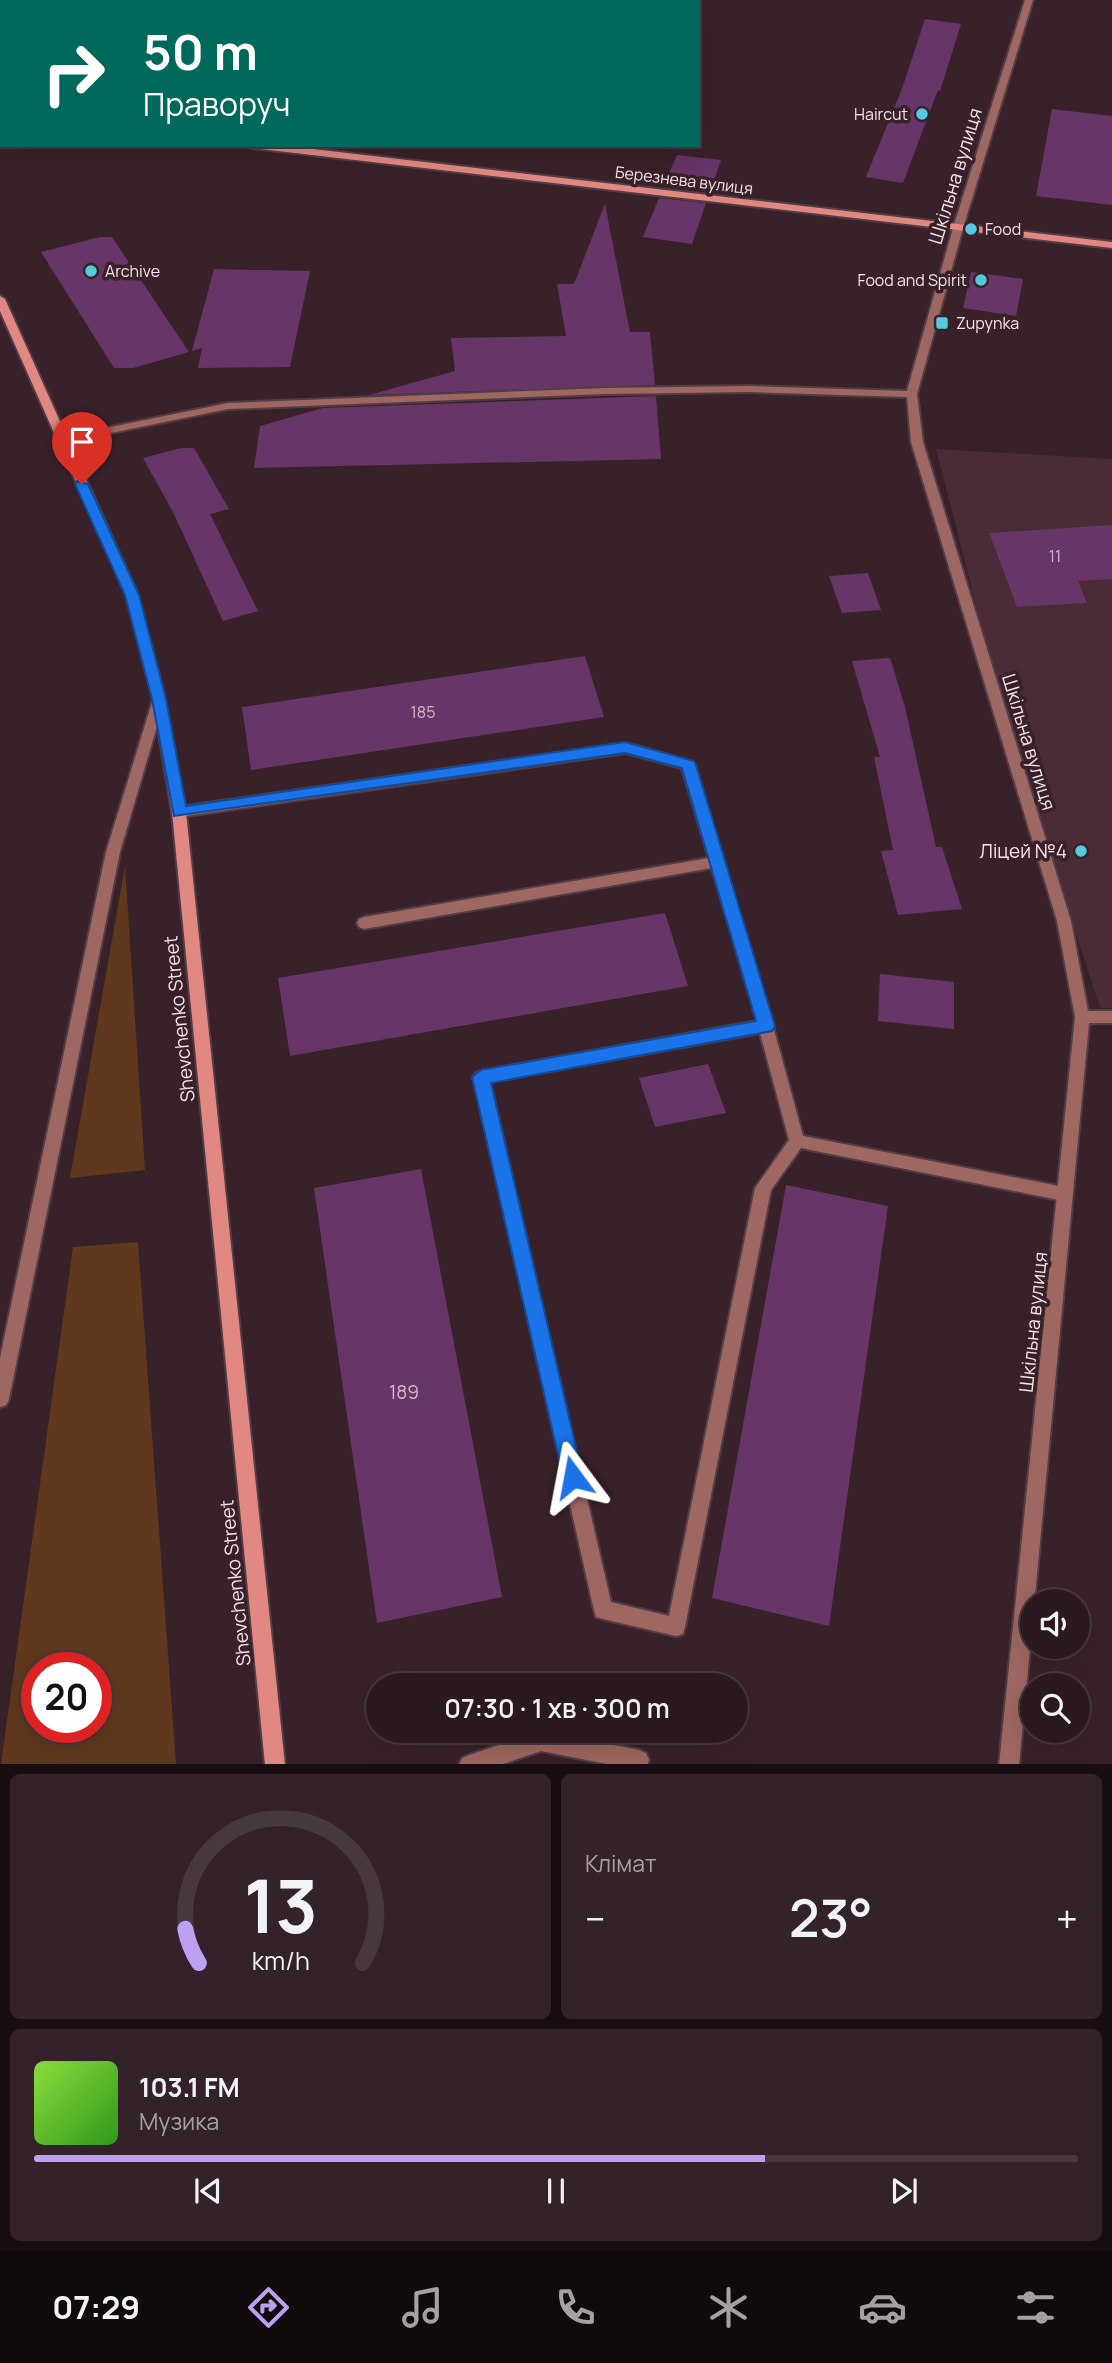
<!DOCTYPE html>
<html lang="uk">
<head>
<meta charset="utf-8">
<style>
  :root { --surface:#2b1920; --page:#332229; --text:#f1f3f6; --muted:#a6a0a5; --line:#47383e; --accent:#bca0f2 }
  body { margin:0; font-family:Manrope,sans-serif; background:var(--page); color:var(--text); height:100vh; display:flex; flex-direction:column; font-size:26px; white-space:nowrap }
  * { box-sizing:border-box; margin:0 }
  p { font-size:23px; color:var(--muted) }
  .icon { flex:none; width:38px; height:38px; fill:none; stroke:currentColor; stroke-width:2; stroke-linecap:round; stroke-linejoin:round }
  .map { position:relative; height:1764px; overflow:hidden }
  .details { display:flex; flex-direction:column; gap:10px; padding:10px; background:#180e12; flex:1 }
  .details>* { flex:none }
  .top-card { position:absolute; left:0px; top:0px; width:700px; height:147px; box-shadow:0 7px 28px #0002,0 0 0 2px var(--line); background:#00695c; color:#fff; overflow:hidden }
  .controls { position:absolute; left:1020px; top:1589px; display:grid; gap:14px }
  .controls a { display:grid; place-items:center; width:70px; height:70px; border-radius:50%; background:var(--surface); box-shadow:0 7px 28px #0002,0 0 0 2px var(--line); font-size:35px }
  .speed { position:absolute; left:21px; top:1652px; display:flex; gap:14px; font-size:35px; font-weight:700; text-align:center }
  .speed>* { display:grid; place-content:center; width:91px; height:91px; border-radius:50%; background:var(--surface); box-shadow:0 7px 28px #0002,0 0 0 2px var(--line); line-height:1 }
  .speed .limit { border:10px solid #d22; background:#fff; color:#111 }
  .pin { position:absolute; display:grid; place-items:center; width:60px; height:60px; color:#fff; margin:-72px -30px; border-radius:50% 50% 50% 0; rotate:-45deg; box-shadow:0 0 7px #0007 }
  .pin .icon { rotate:45deg }
  .me { position:absolute; width:77px; margin:-38px; rotate:347deg; stroke-linejoin:round; filter:drop-shadow(0 0 5px #0008) }
  .turn { display:flex; align-items:center; gap:24px; height:147px; padding:0 28px; font-size:32px }
  .turn .icon { width:91px; height:91px; stroke-width:2.5 }
  .turn b { display:block; font-size:49px; line-height:60px }
  .big { font-size:52px; font-weight:600; line-height:1.1 }
  .details .card { flex:1; display:flex; flex-direction:column; justify-content:center; gap:10px; min-width:0; padding:0 24px; border-radius:10px; background:var(--page) }
  .details .dial { align-items:center; gap:0 }
  .dial svg { height:182px; overflow:visible; fill:none; stroke:var(--line); stroke-width:7; stroke-linecap:round; text-anchor:middle }
  .dial text { fill:var(--text); stroke:none }
  .song { display:flex; align-items:center; gap:21px }
  .cover { width:84px; height:84px; border-radius:10px; background:linear-gradient(135deg,hsl(90 70% 55%),hsl(110 70% 35%)) }
  .played { height:7px; border-radius:4px; background:linear-gradient(90deg,var(--accent) 70%,var(--line) 70%) }
  .keys { display:flex; justify-content:space-around; direction:ltr }
  .heat { display:flex; justify-content:space-between; align-items:center; font-size:38px; direction:ltr }
  .details .tiles { flex:1; display:grid; gap:10px; grid-template-columns:1fr 1fr }
  .card:last-child { grid-column:span 2 }
  .trip { position:absolute; left:366px; top:1673px; width:382px; height:70px; border-radius:35px; background:var(--surface); box-shadow:0 7px 28px #0002,0 0 0 2px var(--line); font-weight:600; line-height:70px; text-align:center }
  .tab-bar { display:flex; height:112px; justify-content:space-around; align-items:center; background:#110a0d; color:var(--muted) }
  .tab-bar .icon { width:49px; height:49px }
  .tab-bar .on { color:var(--accent) }
  .tab-bar b { font-size:32px; color:var(--text) }
  .map>svg:first-child { display:block }
  .built { fill:#492c36 }
  .green { fill:#5f381d; fill-rule:evenodd }
  .building { fill:#673567 }
  .lines { fill:none; stroke-linecap:round; stroke-linejoin:round }
  .service-casing { stroke:#533c45; stroke-width:4 }
  .minor-casing { stroke:#533c45; stroke-width:4 }
  .secondary-casing { stroke:#533c45; stroke-width:4 }
  .service { fill:#9e6761; fill-rule:evenodd }
  .minor { fill:#9e6761; fill-rule:evenodd }
  .secondary { fill:#e08881; fill-rule:evenodd }
  .route { fill:#1a73e8; stroke:#114b97; stroke-width:2 }
  .poi-dot { fill:#55cadf; stroke:#39212a; stroke-width:2.5 }
  .labels { text-anchor:middle; dominant-baseline:central; stroke-width:7; stroke-linejoin:round; paint-order:stroke }
  .far-poi-label { font-size:16px; fill:#f4e3e8; stroke:#39212a; text-anchor:start }
  .far-street-label { font-size:16px; fill:#f4e3e8; stroke:#39212a }
  .number-label { font-size:16px; fill:#d1b8c8 }
  .street-label { font-size:19px; fill:#f4e3e8; stroke:#39212a }
  .poi-label { font-size:19px; fill:#f4e3e8; stroke:#39212a; text-anchor:end }
  .near-number-label { font-size:19px; fill:#d1b8c8 }
</style>
</head>
<body>
<div class="map">
<svg width="1112" height="1765" viewBox="0 0 1112 1765">
  <rect width="100%" height="100%" fill="#39212a"/>
  <path class="built" d="M 936,449 L 1112,459 L 1112,1008 L 1100,1008 L 999,694 Z"/>
  <g class="green">
    <path d="M 125,866 L 145,1170 L 70,1178 Z"/>
    <path d="M 138,1242 L 176,1764 L 1,1764 L 73,1247 ZM 37,1668 L 96,1668 L 96,1727 L 37,1727 Z"/>
  </g>
  <g class="building">
    <path d="M 925,19 L 961,24 L 940,91 L 938,90 L 903,183 L 866,177 L 903,86 Z"/>
    <path d="M 1052,109 L 1112,116 L 1112,205 L 1036,196 Z"/>
    <path d="M 677,155 L 721,160 L 710,192 L 663,187 Z"/>
    <path d="M 659,198 L 706,203 L 692,244 L 643,237 Z"/>
    <path d="M 605,204 L 630,332 L 650,332 L 655,385 L 369,395 L 455,371 L 451,338 L 566,336 L 557,284 L 574,284 Z"/>
    <path d="M 100,237 L 112,237 L 189,352 L 133,368 L 114,368 L 41,252 Z"/>
    <path d="M 214,269 L 310,271 L 290,367 L 198,368 L 202,348 L 192,351 Z"/>
    <path d="M 971,272 L 1023,279 L 1016,316 L 963,308 Z"/>
    <path d="M 656,396 L 661,459 L 254,468 L 260,426 L 323,408 Z"/>
    <path d="M 181,448 L 194,448 L 229,509 L 210,514 L 258,611 L 223,621 L 173,512 L 143,458 Z"/>
    <path d="M 1112,525 L 1112,579 L 1078,581 L 1087,603 L 1017,607 L 989,533 Z"/>
    <path d="M 868,573 L 881,610 L 842,613 L 829,576 Z"/>
    <path d="M 585,656 L 604,717 L 251,770 L 242,707 Z"/>
    <path d="M 890,658 L 905,707 L 936,847 L 942,847 L 962,909 L 898,915 L 881,851 L 893,850 L 874,757 L 880,757 L 852,661 Z"/>
    <path d="M 665,913 L 688,986 L 290,1056 L 278,978 Z"/>
    <path d="M 880,974 L 954,982 L 954,1029 L 878,1021 Z"/>
    <path d="M 708,1064 L 726,1113 L 655,1127 L 639,1078 Z"/>
    <path d="M 421,1169 L 502,1597 L 377,1623 L 314,1188 Z"/>
    <path d="M 786,1185 L 888,1206 L 829,1626 L 712,1598 Z"/>
  </g>
  <g class="lines">
    <defs>
      <g id="service">
        <path d="M 626,743 L 693,762 L 695,765 L 773,1026 L 803,1136 L 1064,1187 L 1070,1189 L 1072,1194 L 1070,1199 L 1064,1201 L 801,1148 L 771,1190 L 685,1627 L 683,1634 L 676,1636 L 603,1619 L 596,1617 L 594,1610 L 473,1077 L 476,1073 L 481,1071 L 757,1021 L 712,868 L 364,929 L 359,927 L 357,923 L 359,919 L 364,917 L 709,858 L 682,768 L 626,753 L 179,817 L 172,812 L 179,807 ZM 760,1033 L 789,1140 L 755,1188 L 669,1616 L 611,1602 L 490,1082 Z"/>
        <path d="M 541,1731 L 639,1750 L 646,1753 L 649,1760 L 647,1765 L 612,1765 L 541,1751 L 500,1765 L 459,1765 L 462,1758 L 469,1755 Z"/>
      </g>
      <g id="minor">
        <path d="M 426,0 L 437,0 L 425,2 Z"/>
        <path d="M 1025,0 L 1033,0 L 963,228 L 917,394 L 923,442 L 1071,921 L 1088,1011 L 1112,1011 L 1112,1023 L 1089,1023 L 1019,1765 L 999,1765 L 1075,1017 L 1057,921 L 911,442 L 907,397 L 749,392 L 605,394 L 228,409 L 62,443 L 56,440 L 62,437 L 228,403 L 605,388 L 749,386 L 907,391 L 953,228 Z"/>
        <path d="M 159,694 L 165,699 L 120,852 L 9,1399 L 6,1405 L 0,1407 L 0,1358 L 106,852 L 153,699 Z"/>
      </g>
      <g id="secondary">
        <rect x="0" y="112" width="2" height="6"/>
        <path d="M 247,145 L 279,145 L 1112,242 L 1112,248 L 252,148 Z"/>
        <path d="M 0,296 L 5,299 L 138,595 L 165,699 L 186,812 L 285,1765 L 265,1765 L 172,812 L 153,699 L 126,595 L 0,311 Z"/>
      </g>
    </defs>
    <use href="#service" class="service-casing"/>
    <use href="#minor" class="minor-casing"/>
    <use href="#secondary" class="secondary-casing"/>
    <use href="#service" class="service"/>
    <use href="#minor" class="minor"/>
    <use href="#secondary" class="secondary"/>
  </g>
  <path class="route" d="M 77,481 L 88,484 L 139,595 L 166,699 L 186,806 L 625,742 L 694,761 L 696,765 L 775,1026 L 772,1031 L 491,1083 L 583,1477 L 580,1484 L 573,1487 L 566,1484 L 563,1477 L 472,1077 L 481,1070 L 756,1021 L 682,768 L 625,753 L 174,816 L 152,699 L 125,595 L 75,484 Z"/>
  <g class="poi-dot">
    <circle cx="922" cy="114" r="7"/>
    <circle cx="971" cy="229" r="7"/>
    <circle cx="91" cy="271" r="7"/>
    <circle cx="981" cy="280" r="7"/>
    <rect x="935" y="316" width="14" height="14" rx="3.5"/>
    <circle cx="1081" cy="851" r="7"/>
  </g>
  <g class="labels">
    <g class="far-poi-label">
      <text x="908" y="114" text-anchor="end">Haircut</text>
      <text x="985" y="229">Food</text>
      <text x="105" y="271">Archive</text>
      <text x="967" y="280" text-anchor="end">Food and Spirit</text>
      <text x="956" y="323">Zupynka</text>
    </g>
    <g class="far-street-label">
      <text transform="translate(684 180) rotate(7)">Березнева вулиця</text>
    </g>
    <g class="number-label">
      <text x="1055" y="556">11</text>
      <text x="423" y="712">185</text>
    </g>
    <g class="street-label">
      <text transform="translate(955 176) rotate(-73)">Шкільна вулиця</text>
      <text transform="translate(1029 742) rotate(73)">Шкільна вулиця</text>
      <text transform="translate(179 1019) rotate(-96)">Shevchenko Street</text>
      <text transform="translate(1033 1322) rotate(-84)">Шкільна вулиця</text>
      <text transform="translate(235 1583) rotate(-96)">Shevchenko Street</text>
    </g>
    <g class="poi-label">
      <text x="1067" y="851">Ліцей №4</text>
    </g>
    <g class="near-number-label">
      <text x="404" y="1392">189</text>
    </g>
  </g>
</svg>
<div class="controls">
<a><svg class="icon" aria-label="sound" viewBox="0 0 24 24"><path d="M4 9h4l5-4v14l-5-4H4zM17 9q2 3 0 6"/></svg></a>
<a><svg class="icon" aria-label="search" viewBox="0 0 24 24"><circle cx="10" cy="10" r="6"/><path d="M15 15l6 6"/></svg></a>
</div>
<div class="speed"><div class="limit">20</div></div>
<div class="pin" style="left:82px;top:484px;background:#d93025"><svg class="icon" aria-label="arrive" viewBox="0 0 24 24"><path d="M6 21V4h12l-3 4 3 4H6"/></svg></div>
<svg class="me" style="left:573px;top:1477px" viewBox="-20 -20 40 40"><path d="M0-17L14 15 0 8-14 15z" fill="#1a73e8" stroke="#fff" stroke-width="4"/></svg>
<div class="trip">07:30 · 1 хв · 300 m</div>
<div class="top-card">
<div class="turn"><svg class="icon" aria-label="right" viewBox="0 0 24 24"><path d="M7 20v-9h11M14 6l5 5-5 5"/></svg><div><b>50 m</b>Праворуч</div></div>
</div>
</div>
<section class="details">
<div class="tiles">
<div class="card dial"><svg viewBox="0 0 100 80">
<path d="M14 69A42 42 0 1 1 86 69"/>
<path d="M14 69A42 42 0 0 1 8 54" stroke="#bca0f2"/>
<text x="50" y="56" font-size="32" font-weight="700">13</text>
<text x="50" y="72" font-size="11">km/h</text>
</svg></div>
<div class="card"><p>Клімат</p>
<div class="heat"><a>−</a><b class="big">23°</b><a>+</a></div>
</div>
<div class="card">
<div class="song"><i class="cover"></i><div><b>103.1 FM</b><p>Музика</p></div></div>
<div class="played"></div>
<div class="keys"><svg class="icon" aria-label="previous" viewBox="0 0 24 24"><path d="M18 5L8 12l10 7zM5 5v14"/></svg><svg class="icon" aria-label="pause" viewBox="0 0 24 24"><path d="M8 5v14M16 5v14"/></svg><svg class="icon" aria-label="next" viewBox="0 0 24 24"><path d="M6 5l10 7-10 7zM19 5v14"/></svg></div>
</div>
</div>
</section>
<nav class="tab-bar">
<b>07:29</b>
<svg class="icon on" aria-label="directions" viewBox="0 0 24 24"><path d="M12 3l9 9-9 9-9-9zM9 14v-3h6M13 9l2 2-2 2"/></svg>
<svg class="icon" aria-label="music" viewBox="0 0 24 24"><path d="M9 18V5l10-2v13"/><circle cx="6" cy="18" r="3"/><circle cx="16" cy="16" r="3"/></svg>
<svg class="icon" aria-label="phone" viewBox="0 0 24 24"><path d="M5 4h4l2 5-3 2q2 4 5 5l2-3 5 2v4C11 20 4 13 5 4z"/></svg>
<svg class="icon" aria-label="climate" viewBox="0 0 24 24"><path d="M12 3v18M4 7l16 10M4 17L20 7"/></svg>
<svg class="icon" aria-label="car" viewBox="0 0 24 24"><path d="M5 17H2v-5l4-1 3-4h7l3 4 3 1v5h-3M9 17h6M6 11h13"/><circle cx="7" cy="17" r="2"/><circle cx="17" cy="17" r="2"/></svg>
<svg class="icon" aria-label="filters" viewBox="0 0 24 24"><path d="M4 7h16M4 17h16"/><circle cx="9" cy="7" r="2"/><circle cx="15" cy="17" r="2"/></svg>
</nav>
</body>
</html>
